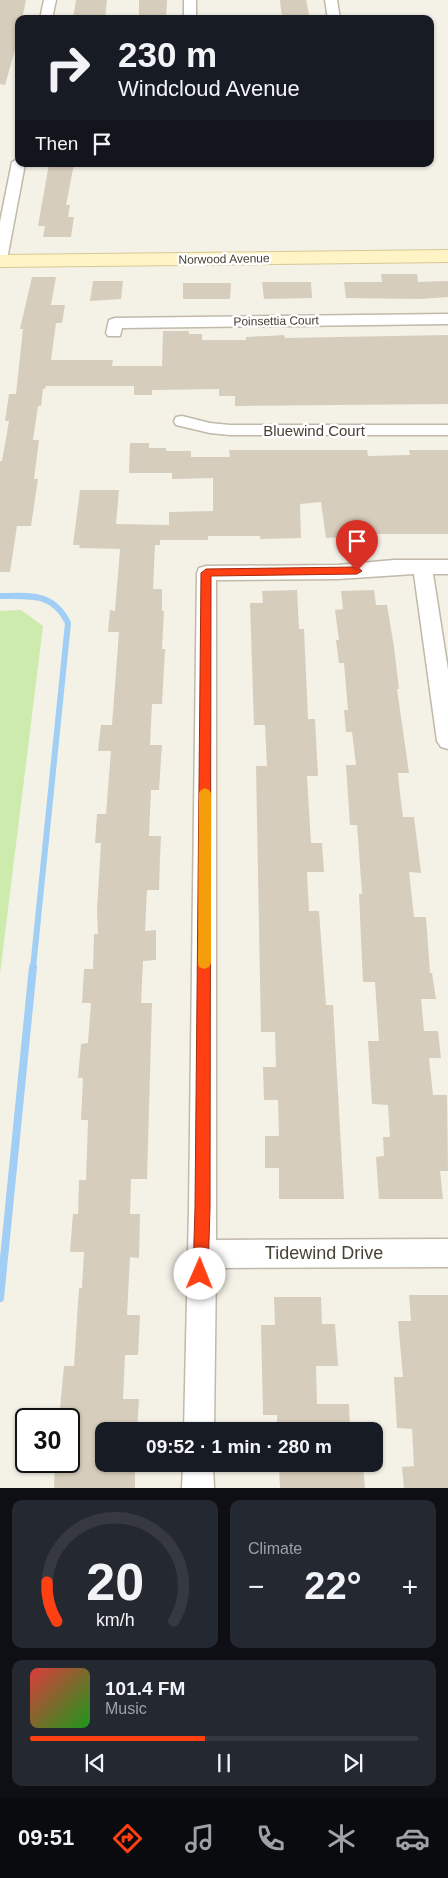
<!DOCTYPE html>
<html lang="en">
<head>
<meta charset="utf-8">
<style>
  :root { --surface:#171b24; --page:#242831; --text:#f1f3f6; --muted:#9ea1a6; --line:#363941; --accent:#ff4013 }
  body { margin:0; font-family:Arial,sans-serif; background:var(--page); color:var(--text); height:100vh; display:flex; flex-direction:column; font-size:19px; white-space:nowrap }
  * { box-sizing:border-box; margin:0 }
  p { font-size:16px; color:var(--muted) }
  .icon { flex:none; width:28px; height:28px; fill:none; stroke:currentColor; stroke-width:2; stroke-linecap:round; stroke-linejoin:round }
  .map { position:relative; height:1488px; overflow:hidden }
  .drawer { display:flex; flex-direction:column; gap:12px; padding:12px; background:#0d0f14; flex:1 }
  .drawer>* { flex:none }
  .guide { position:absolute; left:15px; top:15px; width:419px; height:152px; border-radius:10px; box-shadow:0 1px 4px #0004; background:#171b24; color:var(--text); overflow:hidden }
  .speed { position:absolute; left:15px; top:1408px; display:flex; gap:10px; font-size:25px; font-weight:700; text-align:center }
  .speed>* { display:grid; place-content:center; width:65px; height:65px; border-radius:50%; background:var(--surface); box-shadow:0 1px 4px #0004; line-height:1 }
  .speed .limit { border:2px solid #111; border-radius:8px; background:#fff; color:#111 }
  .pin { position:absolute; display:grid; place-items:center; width:42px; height:42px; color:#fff; margin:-51px -21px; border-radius:50% 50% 50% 0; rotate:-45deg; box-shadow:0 0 5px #0007 }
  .pin .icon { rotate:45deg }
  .me { position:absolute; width:55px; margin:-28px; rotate:1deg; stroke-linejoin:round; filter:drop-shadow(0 0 4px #0008) }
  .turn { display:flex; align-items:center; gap:18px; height:105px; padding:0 20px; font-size:22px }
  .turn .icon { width:65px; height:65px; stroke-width:2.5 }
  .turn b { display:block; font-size:35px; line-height:42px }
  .then { display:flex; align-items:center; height:48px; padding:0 20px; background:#0003; gap:10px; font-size:19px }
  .big { font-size:38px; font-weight:700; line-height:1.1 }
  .drawer .card { flex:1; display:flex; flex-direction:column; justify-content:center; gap:8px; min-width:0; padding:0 18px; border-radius:10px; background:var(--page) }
  .drawer .dial { align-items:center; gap:0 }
  .dial svg { height:130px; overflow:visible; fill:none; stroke:var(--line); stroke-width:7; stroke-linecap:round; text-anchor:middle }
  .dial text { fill:var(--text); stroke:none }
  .song { display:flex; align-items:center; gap:15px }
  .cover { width:60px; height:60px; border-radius:8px; background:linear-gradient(135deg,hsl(0 70% 55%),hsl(120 70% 35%)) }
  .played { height:5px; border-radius:2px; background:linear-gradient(90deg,var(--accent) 45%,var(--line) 45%) }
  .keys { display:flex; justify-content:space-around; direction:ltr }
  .heat { display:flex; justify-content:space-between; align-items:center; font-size:28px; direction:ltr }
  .drawer .tiles { flex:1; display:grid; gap:12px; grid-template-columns:1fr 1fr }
  .card:last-child { grid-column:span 2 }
  .trip { position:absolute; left:95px; top:1422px; width:288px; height:50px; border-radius:10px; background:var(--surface); box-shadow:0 1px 4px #0004; font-weight:700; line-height:50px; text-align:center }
  .dock { display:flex; height:80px; justify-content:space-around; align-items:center; background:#090b0e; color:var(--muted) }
  .dock .icon { width:35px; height:35px }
  .dock .selected { color:var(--accent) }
  .dock b { font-size:22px; color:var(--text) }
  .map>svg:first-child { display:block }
  .green { fill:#cdebad }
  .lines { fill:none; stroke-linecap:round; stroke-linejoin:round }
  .stream-far1 { stroke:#a0cef5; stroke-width:6 }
  .stream { stroke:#a0cef5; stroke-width:8 }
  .building { fill:#d7cdbc }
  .minor-casing { stroke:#c1b9a9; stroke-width:3 }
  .secondary-casing { stroke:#d7c894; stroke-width:2 }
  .minor { fill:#fff; fill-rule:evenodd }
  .secondary { fill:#fff4c6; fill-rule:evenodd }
  .route { fill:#ff4013; stroke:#a62a0c }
  .slow { fill:#f59e0b }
  .labels { text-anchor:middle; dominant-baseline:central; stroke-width:5; stroke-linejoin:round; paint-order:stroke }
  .far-street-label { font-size:12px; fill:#484135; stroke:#fff }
  .street-label { font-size:15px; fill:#484135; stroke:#fff }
  .near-street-label { font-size:18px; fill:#484135; stroke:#fff }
</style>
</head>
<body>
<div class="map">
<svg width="448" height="1488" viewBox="0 0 448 1488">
  <rect width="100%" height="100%" fill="#f4f1e7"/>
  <path class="green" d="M 21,610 L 43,626 L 0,974 L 0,611 Z"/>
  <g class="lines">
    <path class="stream-far1" d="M 0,596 C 30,596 53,592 68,623 L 33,968"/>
    <path class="stream" d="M 0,1298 L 33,967"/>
  </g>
  <g class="building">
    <path d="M 0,0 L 26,0 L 22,19 L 19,19 L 19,36 L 5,85 L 0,84 Z"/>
    <path d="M 76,0 L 107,0 L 105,19 L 73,19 Z"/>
    <path d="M 139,0 L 167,0 L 166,19 L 139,19 Z"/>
    <path d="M 280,0 L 306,0 L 310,19 L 282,19 Z"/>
    <path d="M 49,164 L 74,164 L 66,205 L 70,205 L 68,217 L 74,217 L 71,237 L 43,237 L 45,226 L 38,226 Z"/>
    <path d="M 381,274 L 417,274 L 418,282 L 448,281 L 448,297 L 421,299 L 346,298 L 344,282 L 382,282 Z"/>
    <path d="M 32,277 L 56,277 L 51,305 L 65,305 L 62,323 L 56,323 L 51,360 L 113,360 L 112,366 L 162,366 L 163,331 L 189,331 L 189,334 L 202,334 L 202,340 L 246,340 L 246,337 L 267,336 L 284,335 L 285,338 L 448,335 L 448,404 L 235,406 L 235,396 L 219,396 L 219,389 L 152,390 L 152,395 L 134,395 L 134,386 L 46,386 L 45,389 L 43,389 L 41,406 L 38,406 L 33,440 L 39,440 L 34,479 L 38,479 L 31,526 L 17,526 L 10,572 L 0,572 L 0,461 L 2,461 L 9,421 L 5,421 L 9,394 L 16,394 L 23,329 L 20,329 Z"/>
    <path d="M 93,281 L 123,281 L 121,299 L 90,301 Z"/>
    <path d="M 262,282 L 311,282 L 312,298 L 264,299 Z"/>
    <path d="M 183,283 L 231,283 L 230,299 L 183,299 Z"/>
    <path d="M 130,443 L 149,443 L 149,448 L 166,448 L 166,451 L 191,451 L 191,457 L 230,457 L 229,450 L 367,450 L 368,456 L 410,455 L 409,450 L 448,450 L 448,534 L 373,534 L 373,536 L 326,538 L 321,502 L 300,504 L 301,538 L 260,539 L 260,536 L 208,536 L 208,540 L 160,540 L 160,545 L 155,545 L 153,589 L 162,589 L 162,611 L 164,611 L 162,649 L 165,649 L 162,704 L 152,704 L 150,745 L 162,745 L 159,790 L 151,790 L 149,836 L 161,836 L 160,857 L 159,890 L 147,890 L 145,931 L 156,930 L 156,960 L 143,961 L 141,1003 L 152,1003 L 147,1179 L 131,1179 L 130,1214 L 140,1214 L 139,1258 L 130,1257 L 127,1315 L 140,1315 L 138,1355 L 125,1355 L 123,1399 L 139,1399 L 137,1431 L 104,1431 L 104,1464 L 135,1464 L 135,1488 L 54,1488 L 55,1461 L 69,1461 L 69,1419 L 59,1419 L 64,1366 L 74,1366 L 79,1288 L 82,1288 L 84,1252 L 70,1252 L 73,1214 L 78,1214 L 79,1180 L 86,1180 L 88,1120 L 81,1120 L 83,1078 L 78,1078 L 81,1044 L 88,1043 L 91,1003 L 82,1003 L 84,969 L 93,969 L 94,934 L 98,934 L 97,910 L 101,843 L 95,843 L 97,814 L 106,814 L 111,751 L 98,751 L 101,725 L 112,725 L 119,632 L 108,632 L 110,610 L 115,611 L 120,549 L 79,548 L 80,545 L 73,545 L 80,490 L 119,490 L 116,524 L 169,525 L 169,512 L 213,511 L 213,478 L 172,479 L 172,473 L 129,473 Z"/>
    <path d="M 297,590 L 299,629 L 304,629 L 308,719 L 315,719 L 318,776 L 307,776 L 311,843 L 322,843 L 324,872 L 307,872 L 309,911 L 319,911 L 326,1005 L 333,1005 L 344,1199 L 279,1199 L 279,1168 L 265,1168 L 265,1136 L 279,1136 L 278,1100 L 264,1100 L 263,1067 L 276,1067 L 275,1032 L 261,1032 L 256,766 L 267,766 L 265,725 L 254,725 L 250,603 L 263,603 L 262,591 Z"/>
    <path d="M 374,590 L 376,605 L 387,605 L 394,647 L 399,689 L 397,689 L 409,773 L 398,773 L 400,794 L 403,817 L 414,817 L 421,873 L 409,872 L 414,917 L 426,917 L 430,973 L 432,973 L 436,999 L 421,999 L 424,1031 L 438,1031 L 441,1058 L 429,1058 L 433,1095 L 447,1095 L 448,1171 L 440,1171 L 443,1199 L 379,1199 L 376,1157 L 384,1156 L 383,1137 L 390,1137 L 388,1105 L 372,1104 L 368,1041 L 379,1041 L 375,982 L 363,982 L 359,894 L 362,894 L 358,838 L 357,825 L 350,825 L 346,765 L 356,765 L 352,732 L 346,732 L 344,710 L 348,710 L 344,663 L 339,663 L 336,640 L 339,640 L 335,610 L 343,609 L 341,591 Z"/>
    <path d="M 409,1295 L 448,1295 L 448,1488 L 404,1488 L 402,1467 L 414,1466 L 412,1429 L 397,1428 L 394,1377 L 403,1377 L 398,1321 L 411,1321 Z"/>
    <path d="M 274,1297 L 321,1297 L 322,1324 L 335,1324 L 338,1366 L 316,1366 L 317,1404 L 349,1404 L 350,1431 L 277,1431 L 277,1415 L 263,1415 L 261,1325 L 275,1325 Z"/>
    <path d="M 363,1466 L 365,1488 L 280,1488 L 279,1467 Z"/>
  </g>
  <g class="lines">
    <defs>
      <g id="minor">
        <path d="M 44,0 L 56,0 L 52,19 L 40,19 Z"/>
        <rect x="184" y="0" width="12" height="19"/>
        <path d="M 325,0 L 337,0 L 340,19 L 328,19 Z"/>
        <path d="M 19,158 L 19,164 L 25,164 L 7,259 L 5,262 L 0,263 L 0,222 L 12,162 Z"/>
        <path d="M 448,314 L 448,324 L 122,328 L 120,336 L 108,336 L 106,333 L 109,320 L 115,318 Z"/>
        <path d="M 182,416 L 210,423 L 230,425 L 448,425 L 448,435 L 230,435 L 210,433 L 176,425 L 174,421 L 176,417 Z"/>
        <path d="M 394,560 L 448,560 L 448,574 L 433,574 L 448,670 L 448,749 L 441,747 L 437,741 L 414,574 L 338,579 L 216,580 L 216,1240 L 448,1239 L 448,1267 L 216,1268 L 214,1431 L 184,1431 L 189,1208 L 197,573 L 199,568 L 206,566 L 338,565 Z"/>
        <path d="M 183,1464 L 213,1464 L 214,1488 L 182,1488 Z"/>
      </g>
      <path id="secondary" d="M 448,250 L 448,262 L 0,267 L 0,255 Z"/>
    </defs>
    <use href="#minor" class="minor-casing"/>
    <use href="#secondary" class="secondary-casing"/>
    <use href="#minor" class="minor"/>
    <use href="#secondary" class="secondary"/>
  </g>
  <path class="route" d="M 357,567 L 362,571 L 357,574 L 211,576 L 210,1208 L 208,1274 L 206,1279 L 200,1281 L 195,1279 L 193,1274 L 195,1208 L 201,573 L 206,569 Z"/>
  <path class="slow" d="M 205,788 L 209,790 L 211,793 L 211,963 L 209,967 L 204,969 L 199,967 L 198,963 L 199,793 L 201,790 Z"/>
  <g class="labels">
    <g class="far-street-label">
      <text transform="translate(224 259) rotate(-1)">Norwood Avenue</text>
      <text transform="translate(276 321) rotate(-1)">Poinsettia Court</text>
    </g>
    <g class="street-label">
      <text x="314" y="430">Bluewind Court</text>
    </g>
    <g class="near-street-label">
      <text x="324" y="1253">Tidewind Drive</text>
    </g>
  </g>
</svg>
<div class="speed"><div class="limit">30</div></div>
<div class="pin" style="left:357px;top:571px;background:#d93025"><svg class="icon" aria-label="arrive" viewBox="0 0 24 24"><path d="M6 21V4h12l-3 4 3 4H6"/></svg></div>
<svg class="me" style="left:200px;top:1274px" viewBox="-20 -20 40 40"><circle r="19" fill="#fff"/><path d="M0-13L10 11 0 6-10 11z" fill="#ff4013"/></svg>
<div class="trip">09:52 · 1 min · 280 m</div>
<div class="guide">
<div class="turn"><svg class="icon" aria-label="right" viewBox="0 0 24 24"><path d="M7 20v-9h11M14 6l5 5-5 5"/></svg><div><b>230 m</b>Windcloud Avenue</div></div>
<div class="then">Then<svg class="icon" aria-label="arrive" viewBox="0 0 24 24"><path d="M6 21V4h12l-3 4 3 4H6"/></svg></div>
</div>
</div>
<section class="drawer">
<div class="tiles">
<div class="card dial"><svg viewBox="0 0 100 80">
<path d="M14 69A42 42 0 1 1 86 69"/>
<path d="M14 69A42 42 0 0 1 8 45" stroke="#ff4013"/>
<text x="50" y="56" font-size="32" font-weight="700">20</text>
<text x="50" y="72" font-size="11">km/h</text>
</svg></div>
<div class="card"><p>Climate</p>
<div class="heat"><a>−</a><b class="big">22°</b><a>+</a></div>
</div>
<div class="card">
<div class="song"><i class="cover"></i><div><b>101.4 FM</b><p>Music</p></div></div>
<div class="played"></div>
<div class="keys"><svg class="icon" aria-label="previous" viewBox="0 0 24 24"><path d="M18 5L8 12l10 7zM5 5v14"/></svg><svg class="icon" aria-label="pause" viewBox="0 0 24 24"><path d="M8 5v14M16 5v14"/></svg><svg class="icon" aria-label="next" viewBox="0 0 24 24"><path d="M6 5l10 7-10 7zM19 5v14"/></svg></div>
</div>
</div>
</section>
<nav class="dock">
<b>09:51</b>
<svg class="icon selected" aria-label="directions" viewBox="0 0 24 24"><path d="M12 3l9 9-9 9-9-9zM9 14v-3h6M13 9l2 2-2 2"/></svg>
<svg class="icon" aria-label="music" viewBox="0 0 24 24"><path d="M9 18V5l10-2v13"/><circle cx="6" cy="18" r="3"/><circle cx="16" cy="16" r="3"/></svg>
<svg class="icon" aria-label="phone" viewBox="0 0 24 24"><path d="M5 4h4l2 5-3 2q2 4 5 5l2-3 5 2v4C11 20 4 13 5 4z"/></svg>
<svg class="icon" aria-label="climate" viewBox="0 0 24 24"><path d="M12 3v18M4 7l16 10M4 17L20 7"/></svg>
<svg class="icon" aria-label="car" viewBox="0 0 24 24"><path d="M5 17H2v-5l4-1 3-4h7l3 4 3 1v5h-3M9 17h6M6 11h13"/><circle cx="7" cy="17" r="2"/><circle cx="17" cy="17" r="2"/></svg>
</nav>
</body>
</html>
